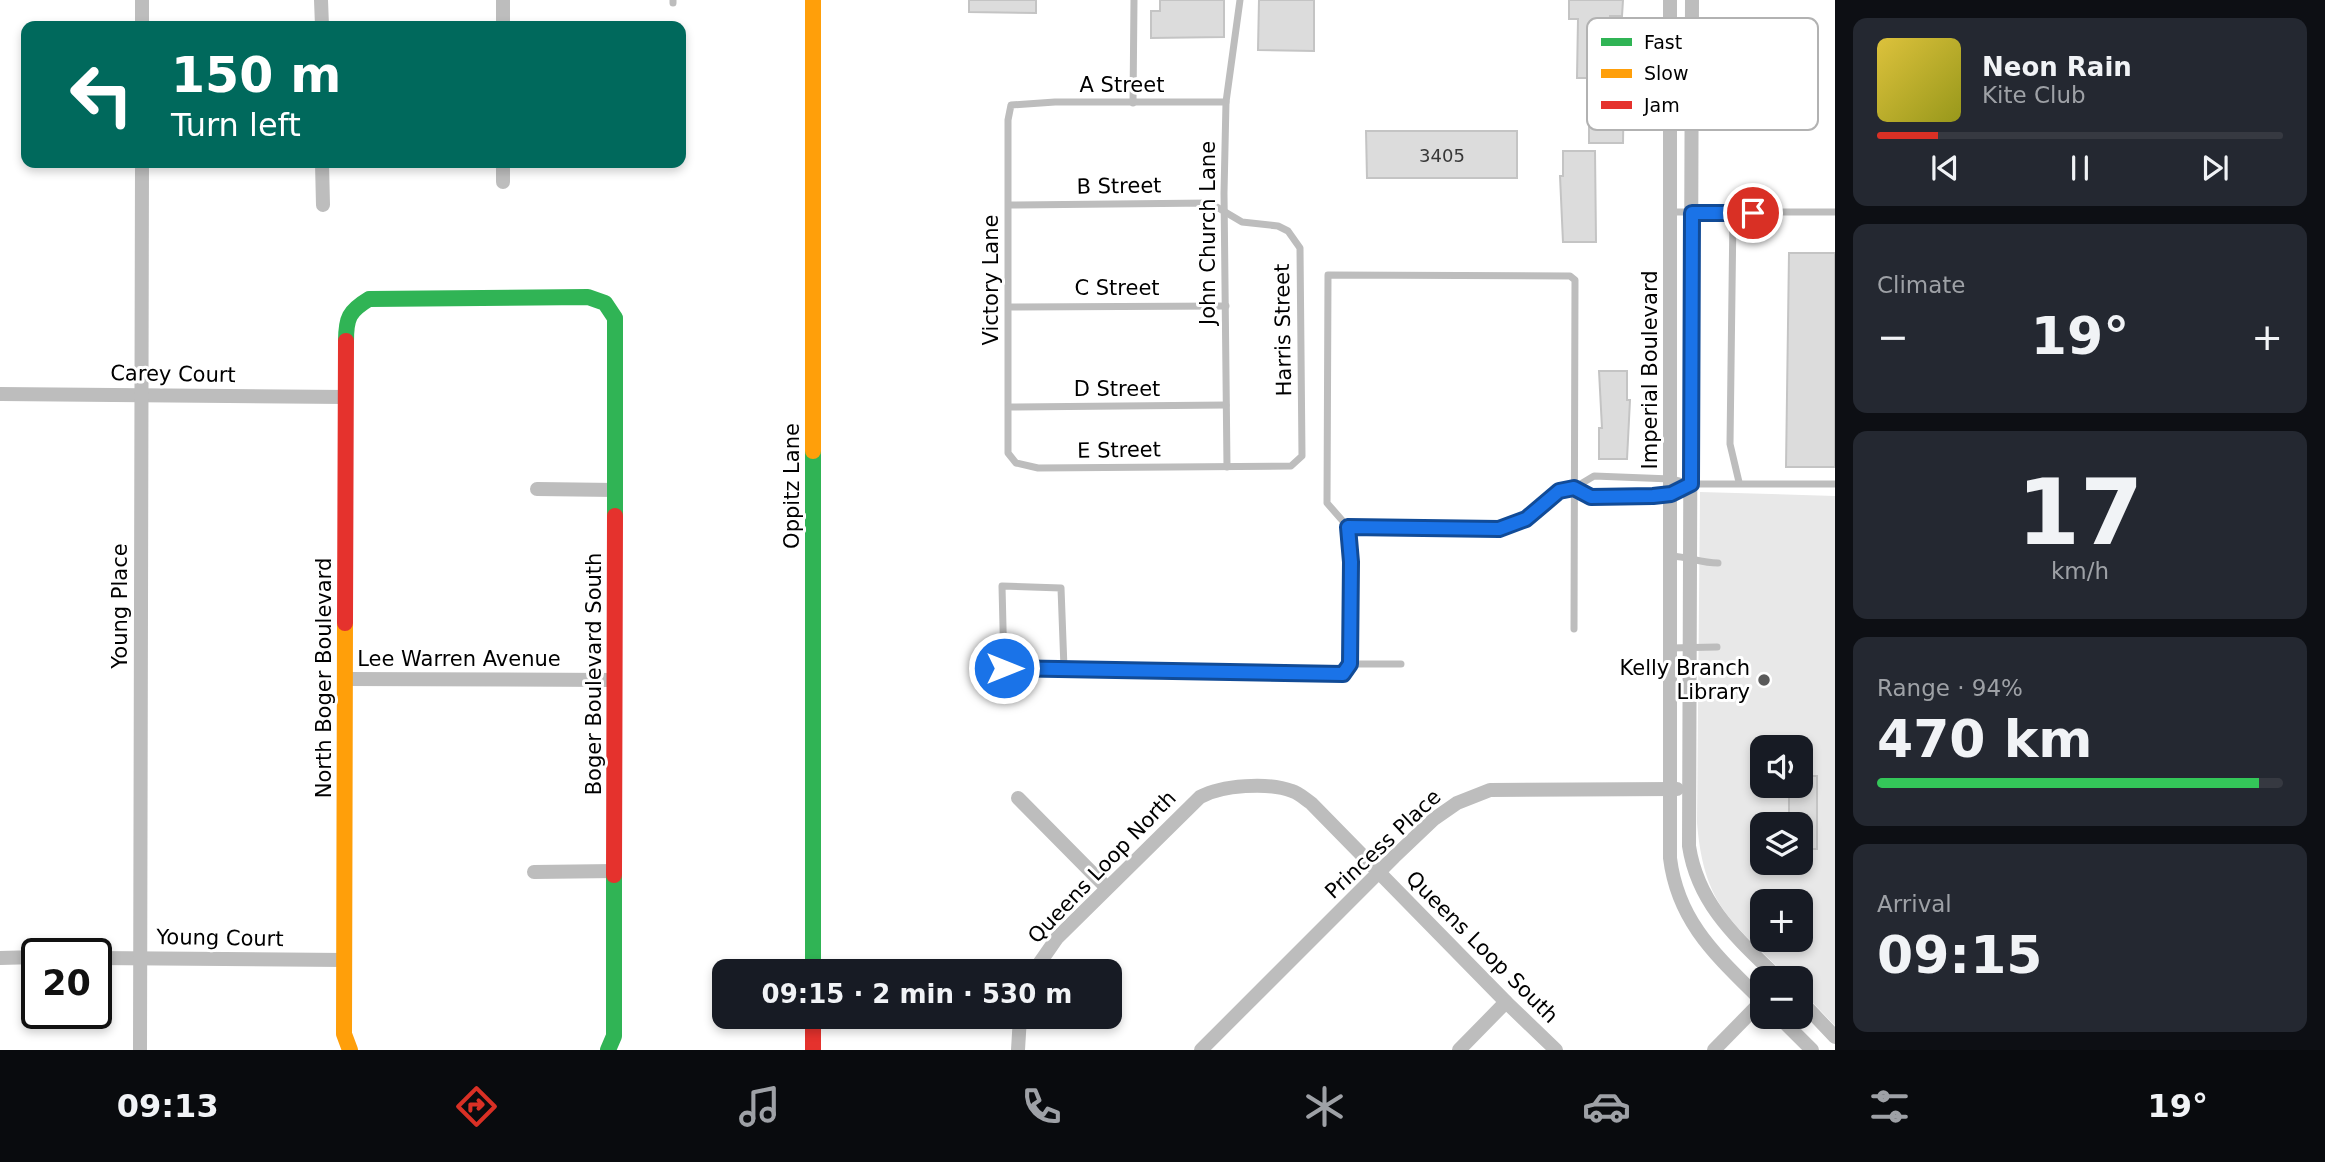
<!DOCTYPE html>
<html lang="en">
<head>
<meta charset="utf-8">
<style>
  :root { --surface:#171b24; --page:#242831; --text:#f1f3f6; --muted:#9ea1a6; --line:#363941; --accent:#d93025 }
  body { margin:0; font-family:"DejaVu Sans",sans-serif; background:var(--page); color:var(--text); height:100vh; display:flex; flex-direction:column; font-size:26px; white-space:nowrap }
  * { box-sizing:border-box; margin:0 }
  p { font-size:23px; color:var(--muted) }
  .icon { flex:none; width:38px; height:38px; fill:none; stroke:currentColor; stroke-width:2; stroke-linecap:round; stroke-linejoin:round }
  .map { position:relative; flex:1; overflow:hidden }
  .drawer { display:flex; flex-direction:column; gap:18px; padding:18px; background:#0d0f14; width:490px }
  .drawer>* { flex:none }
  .top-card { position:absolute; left:21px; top:21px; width:665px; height:147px; border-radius:14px; box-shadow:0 4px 10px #0003; background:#00695c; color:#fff; overflow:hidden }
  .fabs { position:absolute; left:1750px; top:735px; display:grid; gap:14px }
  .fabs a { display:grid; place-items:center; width:63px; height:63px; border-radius:14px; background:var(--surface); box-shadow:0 4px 10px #0003; font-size:35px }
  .speed { position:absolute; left:21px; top:938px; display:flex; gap:14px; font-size:35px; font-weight:700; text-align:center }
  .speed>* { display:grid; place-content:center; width:91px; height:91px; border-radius:50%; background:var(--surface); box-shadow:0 4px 10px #0003; line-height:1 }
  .speed .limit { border:4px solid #111; border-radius:10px; background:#fff; color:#111 }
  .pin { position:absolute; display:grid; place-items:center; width:60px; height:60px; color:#fff; margin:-30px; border:4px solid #fff; border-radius:50%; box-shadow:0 2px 7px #0007 }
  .me { position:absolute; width:77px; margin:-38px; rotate:90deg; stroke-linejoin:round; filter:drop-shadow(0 0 5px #0008) }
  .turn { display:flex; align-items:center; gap:24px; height:147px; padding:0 35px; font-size:32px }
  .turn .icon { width:91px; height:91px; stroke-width:2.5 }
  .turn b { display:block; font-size:49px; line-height:60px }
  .big { font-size:52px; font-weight:700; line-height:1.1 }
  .drawer .widget { flex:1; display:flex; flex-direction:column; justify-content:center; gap:10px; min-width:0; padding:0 24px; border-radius:14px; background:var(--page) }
  .drawer .dial { align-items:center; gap:0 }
  .dial b { font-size:91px; line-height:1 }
  .song { display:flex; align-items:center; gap:21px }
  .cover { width:84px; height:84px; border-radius:10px; background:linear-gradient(135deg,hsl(50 70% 55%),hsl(60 70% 35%)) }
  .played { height:7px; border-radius:4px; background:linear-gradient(90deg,var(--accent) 15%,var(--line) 15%) }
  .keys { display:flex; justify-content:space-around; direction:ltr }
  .heat { display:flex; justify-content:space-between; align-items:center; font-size:38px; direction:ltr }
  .charge { height:10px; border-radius:5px; background:linear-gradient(90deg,#34c759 94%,var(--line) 0) }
  .trip { position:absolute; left:712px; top:959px; width:410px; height:70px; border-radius:14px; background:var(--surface); box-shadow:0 4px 10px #0003; font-weight:700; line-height:70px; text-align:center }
  .dock { display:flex; height:112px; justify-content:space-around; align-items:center; background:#090b0e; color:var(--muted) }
  .dock .icon { width:49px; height:49px }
  .dock .active { color:var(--accent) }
  .dock b { font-size:32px; color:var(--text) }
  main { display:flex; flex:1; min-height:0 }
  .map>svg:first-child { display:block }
  .green { fill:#e8e8e8; fill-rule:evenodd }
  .building { fill:#dcdcdc; stroke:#c4c4c4; stroke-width:2 }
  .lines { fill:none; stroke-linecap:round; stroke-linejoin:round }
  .lane { stroke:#bdbdbd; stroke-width:7 }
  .street { stroke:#bdbdbd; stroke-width:14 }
  .fast { stroke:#30b455; stroke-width:16 }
  .slow { stroke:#ff9f0a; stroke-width:16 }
  .jam { stroke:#e5322d; stroke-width:16 }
  .route-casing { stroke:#114b97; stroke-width:18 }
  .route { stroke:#1a73e8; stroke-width:12 }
  .poi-dot { fill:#595959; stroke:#fff; stroke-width:2.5 }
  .labels { text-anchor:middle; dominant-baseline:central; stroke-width:6; stroke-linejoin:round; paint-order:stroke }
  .number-label { font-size:18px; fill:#373737 }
  .street-label { font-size:21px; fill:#000; stroke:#fff }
  .poi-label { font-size:21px; fill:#000; stroke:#fff; text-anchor:end }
  .key { fill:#fff; stroke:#b2b2b2; stroke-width:2 }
  .key-label { font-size:19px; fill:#000 }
</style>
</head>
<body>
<main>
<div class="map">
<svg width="1835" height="1050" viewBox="0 0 1835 1050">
  <rect width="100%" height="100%" fill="#fff"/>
  <path class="green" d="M 1700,492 L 1835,496 L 1835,1026 L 1801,990 L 1801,978 L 1791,978 L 1786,975 C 1730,920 1704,905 1697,823 ZM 1762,747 L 1801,747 L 1801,786 L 1762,786 ZM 1762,824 L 1801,824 L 1801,863 L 1762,863 ZM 1762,901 L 1801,901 L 1801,940 L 1762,940 Z"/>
  <g class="building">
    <path d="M 969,0 L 1036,0 L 1036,13 L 969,12 Z"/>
    <path d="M 1160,0 L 1224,0 L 1224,37 L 1151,38 L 1151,11 L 1160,11 Z"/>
    <path d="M 1259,0 L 1314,0 L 1314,51 L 1258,50 Z"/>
    <path d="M 1569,0 L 1623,0 L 1622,16 L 1610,16 L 1609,77 L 1624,77 L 1623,143 L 1589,143 L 1589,78 L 1577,78 L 1578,19 L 1569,19 Z"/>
    <path d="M 1366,131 L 1517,131 L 1517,178 L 1367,178 Z"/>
    <path d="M 1563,151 L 1595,151 L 1596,242 L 1563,242 L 1560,176 L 1563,176 Z"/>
    <path d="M 1789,253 L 1835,253 L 1835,467 L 1786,467 Z"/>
    <path d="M 1599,371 L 1627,371 L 1627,400 L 1630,400 L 1627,459 L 1599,459 L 1599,428 L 1602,428 Z"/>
    <path d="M 1801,776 L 1817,776 L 1817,849 L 1801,849 L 1801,824 L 1789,824 L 1789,786 L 1801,786 Z"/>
  </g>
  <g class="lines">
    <g class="lane">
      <path d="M 673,0 L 673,3"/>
      <path d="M 1133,103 L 1134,0"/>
      <path d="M 1009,205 L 1210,203 L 1242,222 L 1278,226 L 1288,231 L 1300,248 L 1302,456 L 1291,466 L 1038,468 L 1016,463 L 1008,453 L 1008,120 L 1011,105 L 1055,102 L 1226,102"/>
      <path d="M 1670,212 L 1835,212"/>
      <path d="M 1733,213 L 1730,444 L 1739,482"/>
      <path d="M 1009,307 L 1226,306"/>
      <path d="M 1009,407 L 1226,405"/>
      <path d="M 1227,467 L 1224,193 L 1226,102 L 1240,0"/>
      <path d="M 1574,488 L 1591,497 L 1653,496 L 1671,494 L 1691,484"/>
      <path d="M 1348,527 L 1499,529 L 1526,519 L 1559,491 L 1574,488 L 1594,476 L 1671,479 L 1691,484 L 1835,484"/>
      <path d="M 1672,556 C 1689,557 1701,563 1718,563"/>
      <path d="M 1670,648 L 1717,647"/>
      <path d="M 1401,664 L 1350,664 L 1351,562 L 1348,527 L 1327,503 L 1328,275 L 1570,276 L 1575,280 L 1574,629"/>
      <path d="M 1064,668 L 1061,588 L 1002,586 L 1004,668 L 1343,674 L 1350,664"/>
    </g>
    <g class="street">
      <path d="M 142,0 L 142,26"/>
      <path d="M 321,0 L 322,26"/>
      <path d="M 1670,0 L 1670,858 C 1678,923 1718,957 1762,1001"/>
      <path d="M 1692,0 L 1689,846 C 1698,905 1738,939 1778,978"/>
      <path d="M 503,26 L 503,0"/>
      <path d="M 322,163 L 323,205"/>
      <path d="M 503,163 L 503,182"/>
      <path d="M 0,394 L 345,397"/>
      <path d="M 537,489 L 615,490"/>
      <path d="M 345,679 L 615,680"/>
      <path d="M 1018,798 L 1106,887"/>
      <path d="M 534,872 L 615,871"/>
      <path d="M 0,958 L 37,957"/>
      <path d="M 96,958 L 344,960"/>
      <path d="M 1034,971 L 1057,938 L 1200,797 C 1222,785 1268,782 1292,791 C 1299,793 1305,799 1311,803 L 1506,1002 L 1556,1050"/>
      <path d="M 1801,1001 L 1835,1037"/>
      <path d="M 1779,1017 L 1812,1050"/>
      <path d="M 140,1050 L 142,163"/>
      <path d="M 1018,1050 L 1020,1017"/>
      <path d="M 1201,1050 L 1394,857 L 1434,819 L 1457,803 L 1490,790 L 1677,789"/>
      <path d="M 1459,1050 L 1506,1002"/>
      <path d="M 1714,1050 L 1762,1001"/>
    </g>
    <g class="fast">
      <path d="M 346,341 C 346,318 349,311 369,299 L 588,297 L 605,303 L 615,318 L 615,516"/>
      <path d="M 813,451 L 813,971"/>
      <path d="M 608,1050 L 614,1036 L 614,875"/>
    </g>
    <g class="slow">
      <path d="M 813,0 L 813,451"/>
      <path d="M 345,623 L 344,1034 L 350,1050"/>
    </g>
    <g class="jam">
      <path d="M 345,623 L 346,341"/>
      <path d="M 614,875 L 615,516"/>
      <path d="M 813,1017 L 813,1050"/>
    </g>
  </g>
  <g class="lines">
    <defs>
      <path id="route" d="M 1004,668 L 1343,674 L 1350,664 L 1351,562 L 1348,527 L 1499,529 L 1526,519 L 1559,491 L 1574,488 L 1591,497 L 1653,496 L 1671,494 L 1691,484 L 1692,213 L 1753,213"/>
    </defs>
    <use href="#route" class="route-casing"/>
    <use href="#route" class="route"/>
  </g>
  <circle class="poi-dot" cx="1764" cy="680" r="7"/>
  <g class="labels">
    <g class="number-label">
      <text x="1442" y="155">3405</text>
    </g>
    <g class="street-label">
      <text x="1122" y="85">A Street</text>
      <text transform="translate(1119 186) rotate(-1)">B Street</text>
      <text transform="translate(1208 233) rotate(-90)">John Church Lane</text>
      <text transform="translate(991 280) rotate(-90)">Victory Lane</text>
      <text x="1117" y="288">C Street</text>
      <text transform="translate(1283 330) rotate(-91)">Harris Street</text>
      <text transform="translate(1650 370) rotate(-90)">Imperial Boulevard</text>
      <text transform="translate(173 374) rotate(1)">Carey Court</text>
      <text x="1117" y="389">D Street</text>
      <text transform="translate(1119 450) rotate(-1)">E Street</text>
      <text transform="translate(792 486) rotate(-90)">Oppitz Lane</text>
      <text transform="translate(120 606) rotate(-90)">Young Place</text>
      <text x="459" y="659">Lee Warren Avenue</text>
      <text transform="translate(594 674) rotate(-90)">Boger Boulevard South</text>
      <text transform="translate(324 678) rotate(-90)">North Boger Boulevard</text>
      <text transform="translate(1383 844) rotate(-43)">Princess Place</text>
      <text transform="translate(1102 867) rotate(-46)">Queens Loop North</text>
      <text transform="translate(220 938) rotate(1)">Young Court</text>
      <text transform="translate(1482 947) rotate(45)">Queens Loop South</text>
    </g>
    <g class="poi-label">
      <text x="1750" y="668">Kelly Branch<tspan x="1750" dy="24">Library</tspan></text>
    </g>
  </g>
  <rect x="1587" y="18" width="231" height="112" rx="10" class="key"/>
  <rect x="1601" y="38" width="31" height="8" fill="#30b455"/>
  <rect x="1601" y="69" width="31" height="9" fill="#ff9f0a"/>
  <rect x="1601" y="101" width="31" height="8" fill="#e5322d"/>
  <g class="key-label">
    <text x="1644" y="49">Fast</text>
    <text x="1644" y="80">Slow</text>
    <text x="1644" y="112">Jam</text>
  </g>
</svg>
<div class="fabs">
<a><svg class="icon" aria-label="sound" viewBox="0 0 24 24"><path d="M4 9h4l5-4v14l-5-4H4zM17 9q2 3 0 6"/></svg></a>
<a><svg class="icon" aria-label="layers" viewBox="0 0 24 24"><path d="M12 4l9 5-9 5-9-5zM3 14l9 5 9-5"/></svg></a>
<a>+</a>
<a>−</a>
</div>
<div class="speed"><div class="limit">20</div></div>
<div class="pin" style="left:1753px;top:213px;background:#d93025"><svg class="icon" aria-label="arrive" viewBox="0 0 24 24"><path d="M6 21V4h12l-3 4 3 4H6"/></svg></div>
<svg class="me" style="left:1004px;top:668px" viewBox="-20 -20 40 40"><circle r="17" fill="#1a73e8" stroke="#fff" stroke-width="3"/><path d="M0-11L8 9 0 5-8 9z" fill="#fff"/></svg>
<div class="trip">09:15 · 2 min · 530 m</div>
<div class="top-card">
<div class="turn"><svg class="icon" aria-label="left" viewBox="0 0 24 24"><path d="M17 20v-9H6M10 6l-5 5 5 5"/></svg><div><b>150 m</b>Turn left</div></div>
</div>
</div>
<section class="drawer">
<div class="widget">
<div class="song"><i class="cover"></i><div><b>Neon Rain</b><p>Kite Club</p></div></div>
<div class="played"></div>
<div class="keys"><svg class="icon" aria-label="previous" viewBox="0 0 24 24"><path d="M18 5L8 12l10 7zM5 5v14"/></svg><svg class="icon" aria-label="pause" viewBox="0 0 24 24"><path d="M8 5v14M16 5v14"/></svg><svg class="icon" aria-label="next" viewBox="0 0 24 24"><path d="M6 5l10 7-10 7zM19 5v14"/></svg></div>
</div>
<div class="widget"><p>Climate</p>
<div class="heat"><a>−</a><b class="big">19°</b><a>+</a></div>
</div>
<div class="widget dial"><b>17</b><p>km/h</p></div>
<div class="widget"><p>Range · 94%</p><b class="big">470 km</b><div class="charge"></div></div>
<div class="widget"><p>Arrival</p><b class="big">09:15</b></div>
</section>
</main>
<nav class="dock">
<b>09:13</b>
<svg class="icon active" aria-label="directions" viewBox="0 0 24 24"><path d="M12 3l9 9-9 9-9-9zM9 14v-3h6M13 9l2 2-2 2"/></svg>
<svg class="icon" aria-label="music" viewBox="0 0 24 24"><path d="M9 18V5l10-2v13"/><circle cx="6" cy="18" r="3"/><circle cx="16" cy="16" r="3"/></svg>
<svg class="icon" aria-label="phone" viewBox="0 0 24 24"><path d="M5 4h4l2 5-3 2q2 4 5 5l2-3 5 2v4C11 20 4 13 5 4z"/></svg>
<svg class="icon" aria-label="climate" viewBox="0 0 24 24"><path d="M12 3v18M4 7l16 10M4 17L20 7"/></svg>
<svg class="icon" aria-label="car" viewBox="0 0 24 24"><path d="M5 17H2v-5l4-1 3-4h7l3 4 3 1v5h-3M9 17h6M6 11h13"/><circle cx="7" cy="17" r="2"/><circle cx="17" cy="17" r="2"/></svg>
<svg class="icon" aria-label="filters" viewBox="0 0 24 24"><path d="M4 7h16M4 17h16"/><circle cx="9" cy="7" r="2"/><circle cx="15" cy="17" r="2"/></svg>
<b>19°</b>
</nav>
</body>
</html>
